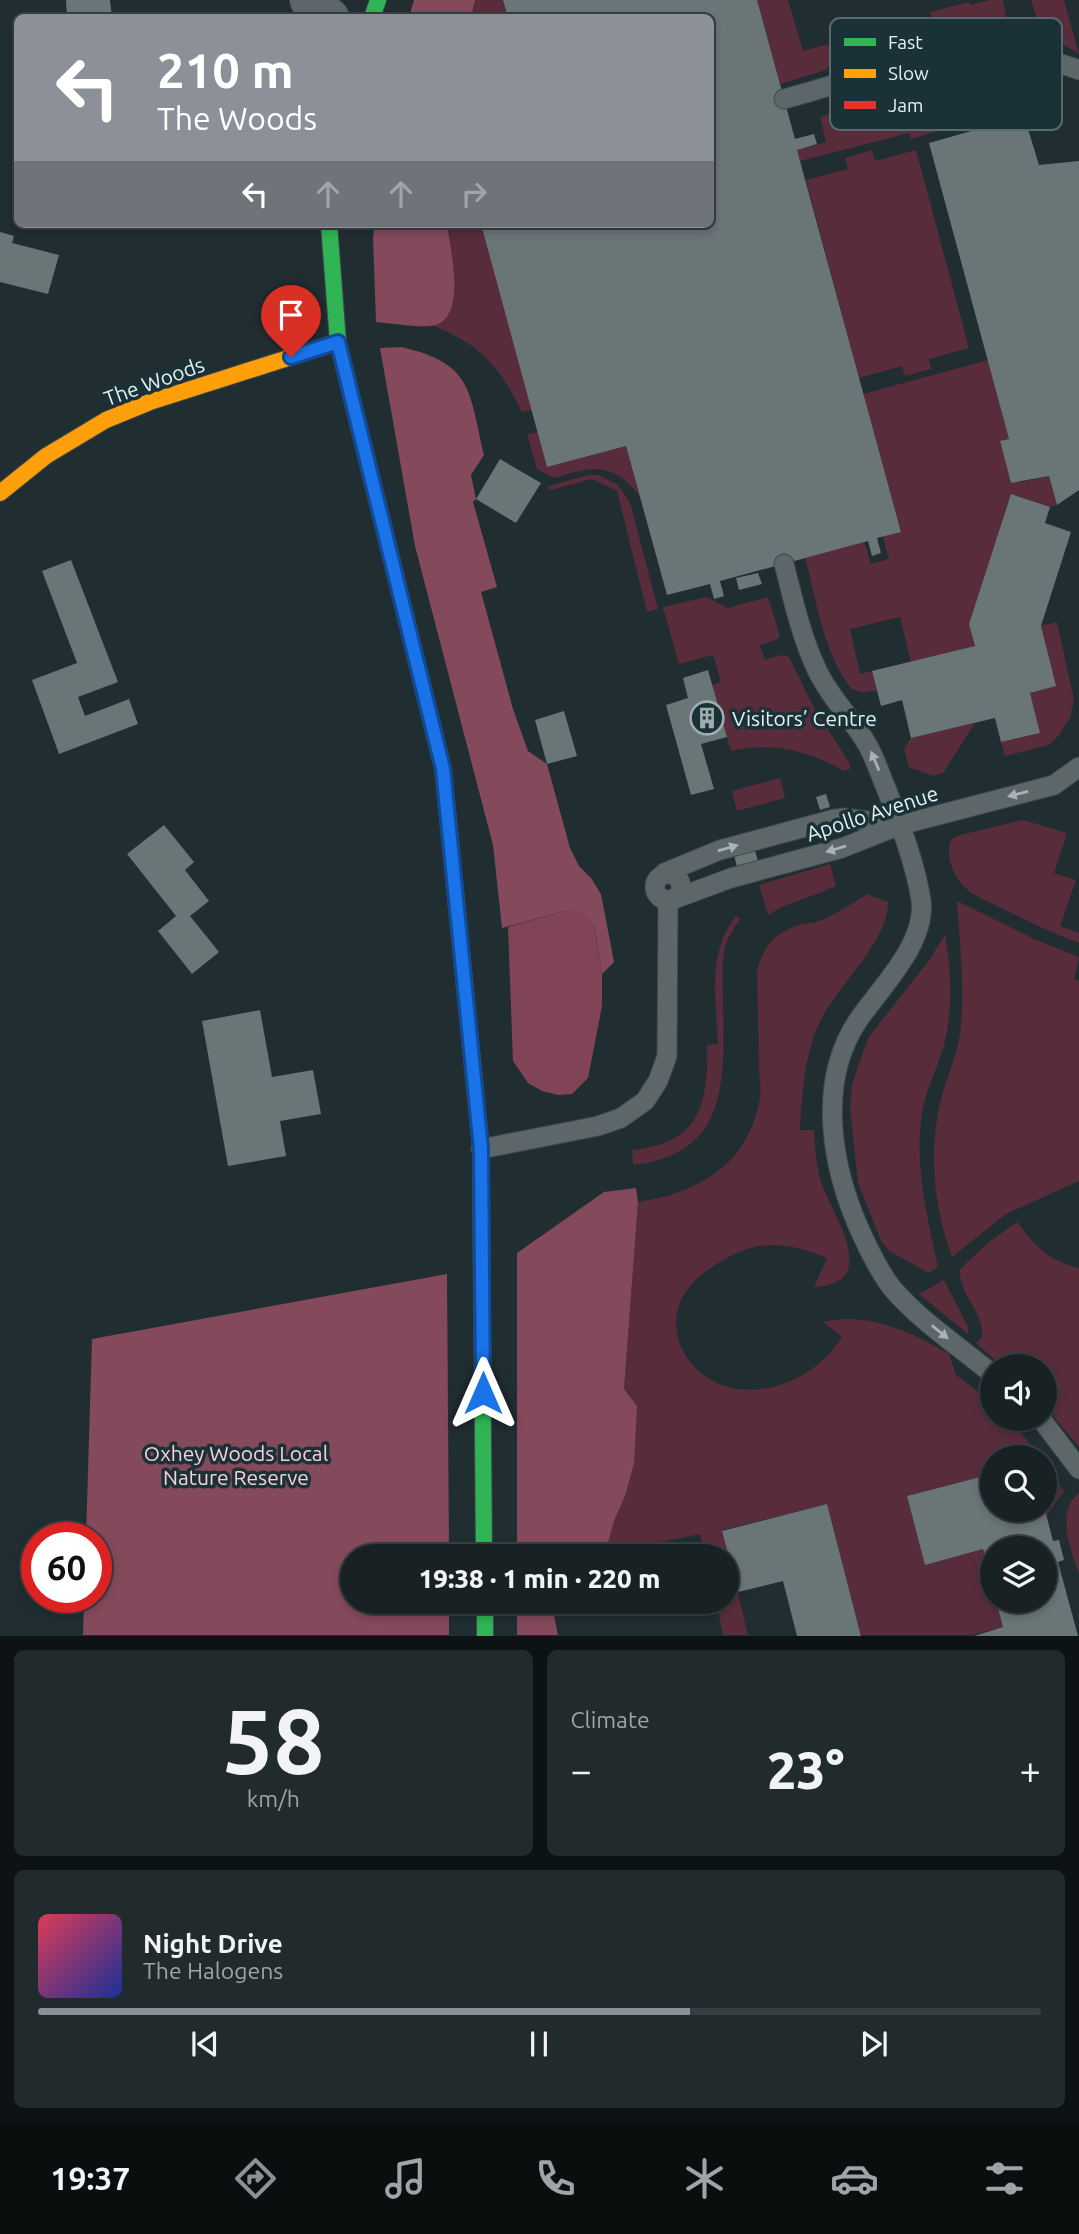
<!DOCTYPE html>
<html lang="en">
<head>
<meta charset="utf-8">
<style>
  :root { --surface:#182225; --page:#212a2d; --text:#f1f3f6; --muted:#9fa4a7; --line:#363f42; --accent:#8c9099 }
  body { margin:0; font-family:Ubuntu,sans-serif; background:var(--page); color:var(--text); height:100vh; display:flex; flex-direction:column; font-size:26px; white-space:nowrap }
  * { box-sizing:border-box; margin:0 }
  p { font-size:23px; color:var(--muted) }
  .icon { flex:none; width:38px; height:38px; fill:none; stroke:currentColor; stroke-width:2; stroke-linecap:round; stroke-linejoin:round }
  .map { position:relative; height:1636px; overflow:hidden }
  .drawer { display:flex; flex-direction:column; gap:14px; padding:14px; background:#0d1314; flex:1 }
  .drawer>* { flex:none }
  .guide { position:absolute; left:14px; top:14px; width:700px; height:214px; border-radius:10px; box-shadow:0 4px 10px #0003,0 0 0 2px var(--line); background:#8c9099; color:#fff; overflow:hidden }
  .controls { position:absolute; left:980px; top:1354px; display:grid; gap:14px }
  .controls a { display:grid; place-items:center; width:77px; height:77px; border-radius:50%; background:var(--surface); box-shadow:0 4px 10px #0003,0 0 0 2px var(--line); font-size:35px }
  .speed { position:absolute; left:21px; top:1522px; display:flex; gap:14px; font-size:35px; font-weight:700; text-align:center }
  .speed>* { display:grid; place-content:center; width:91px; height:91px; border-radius:50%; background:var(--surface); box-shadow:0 4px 10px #0003,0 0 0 2px var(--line); line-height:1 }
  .speed .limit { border:10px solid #d22; background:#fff; color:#111 }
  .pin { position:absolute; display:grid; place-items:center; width:60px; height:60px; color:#fff; margin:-72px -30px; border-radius:50% 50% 50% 0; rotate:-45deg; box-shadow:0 0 7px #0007 }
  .pin .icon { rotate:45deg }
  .me { position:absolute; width:77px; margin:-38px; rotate:0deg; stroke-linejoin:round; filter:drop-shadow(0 0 5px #0008) }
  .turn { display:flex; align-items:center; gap:24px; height:147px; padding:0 28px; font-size:32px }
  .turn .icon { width:91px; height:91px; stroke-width:2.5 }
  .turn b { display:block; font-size:49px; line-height:60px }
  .lanes { display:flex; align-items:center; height:66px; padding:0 28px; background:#0003; justify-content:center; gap:35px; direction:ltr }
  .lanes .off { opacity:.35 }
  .big { font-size:52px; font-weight:800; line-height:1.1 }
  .drawer .tile { flex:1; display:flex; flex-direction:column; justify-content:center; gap:10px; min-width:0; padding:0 24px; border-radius:10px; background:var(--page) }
  .drawer .dial { align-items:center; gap:0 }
  .dial b { font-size:91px; line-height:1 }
  .song { display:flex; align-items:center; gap:21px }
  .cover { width:84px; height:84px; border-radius:10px; background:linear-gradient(135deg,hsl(350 70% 55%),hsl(230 70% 35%)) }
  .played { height:7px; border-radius:4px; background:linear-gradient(90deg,var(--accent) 65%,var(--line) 65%) }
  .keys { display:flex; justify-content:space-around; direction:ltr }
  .heat { display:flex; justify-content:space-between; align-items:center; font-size:38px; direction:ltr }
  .drawer .tiles { flex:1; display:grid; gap:14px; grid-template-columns:1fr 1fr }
  .tile:last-child { grid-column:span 2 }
  .trip { position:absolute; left:340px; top:1544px; width:399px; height:70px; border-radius:35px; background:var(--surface); box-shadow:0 4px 10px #0003,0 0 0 2px var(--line); font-weight:800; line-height:70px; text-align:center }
  .menu { display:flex; height:112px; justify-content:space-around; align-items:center; background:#0a0e0f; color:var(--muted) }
  .menu .icon { width:49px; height:49px }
  .menu .current { color:var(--accent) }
  .menu b { font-size:32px; color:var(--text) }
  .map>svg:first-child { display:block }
  .green { fill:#582c3b }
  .forest { fill:#844a5c }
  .water { fill:#804456 }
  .building { fill:#6a7578 }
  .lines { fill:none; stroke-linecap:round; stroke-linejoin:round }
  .lane-casing { stroke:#3e494c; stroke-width:21 }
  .street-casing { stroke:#3e494c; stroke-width:40 }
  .fast-casing { stroke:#3e494c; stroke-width:18 }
  .slow-casing { stroke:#3e494c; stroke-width:18 }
  .jam-casing { stroke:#3e494c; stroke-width:18 }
  .lane { stroke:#5d6769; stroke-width:19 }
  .street { stroke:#5d6769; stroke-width:38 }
  .fast { stroke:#30b455; stroke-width:16 }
  .slow { stroke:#ff9f0a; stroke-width:16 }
  .jam { stroke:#e5322d; stroke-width:16 }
  .oneway { fill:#a7b3b6 }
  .route-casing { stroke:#114b97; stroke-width:18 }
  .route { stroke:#1a73e8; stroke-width:12 }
  .labels { text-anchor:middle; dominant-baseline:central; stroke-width:7; stroke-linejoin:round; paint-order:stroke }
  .street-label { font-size:21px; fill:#e3f1f5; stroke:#1a3137 }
  .poi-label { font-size:21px; fill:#e3f1f5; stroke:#1a3137; text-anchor:start }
  .park-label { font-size:21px; fill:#facfd9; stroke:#1a3137 }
  .key { fill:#1a3137; stroke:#566b70; stroke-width:2 }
  .key-label { font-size:19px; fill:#e3f1f5 }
</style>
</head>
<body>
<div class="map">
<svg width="1079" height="1636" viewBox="0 0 1079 1636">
  <rect width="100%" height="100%" fill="#202d31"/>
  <g class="green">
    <path d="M 475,0 L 503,0 L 508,17 L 471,17 Z"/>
    <path d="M 757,0 L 788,0 L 803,51 L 828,44 L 833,60 L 826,70 L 780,84 Z"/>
    <path d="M 990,0 L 1003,0 L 1008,29 L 997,39 L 949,39 L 936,27 L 930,12 L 969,2 L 970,5 Z"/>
    <path d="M 1031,0 L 1064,0 L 1079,54 L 1041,32 Z"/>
    <path d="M 909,93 L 913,107 L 931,102 L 948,128 L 911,139 L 909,133 L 800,161 L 797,150 L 826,142 L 820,117 Z"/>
    <path d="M 872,150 L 875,161 L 916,150 L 969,348 L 929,359 L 931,369 L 905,376 L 902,366 L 859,378 L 806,180 L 848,169 L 845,158 Z"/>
    <path d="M 447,224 L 481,224 L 532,410 L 522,412 C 500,367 481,345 434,326 L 445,319 L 454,276 Z"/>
    <path d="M 988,360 L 1009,439 L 1000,442 L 1011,483 L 1021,480 L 1022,482 L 1049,476 L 1057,505 L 1050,507 L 1011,494 L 969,624 L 975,646 L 911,662 L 900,617 L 850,629 L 860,674 L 872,671 L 877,691 L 861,692 L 852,689 C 823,655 817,600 805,558 L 864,542 L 871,564 L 889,559 L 883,537 L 901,531 L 863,394 Z"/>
    <path d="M 538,432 L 547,467 L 626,446 L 639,495 C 611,461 592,467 554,478 L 537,469 L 527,434 Z"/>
    <path d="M 588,475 L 598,475 L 617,484 L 630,502 L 658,609 L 647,612 L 617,491 L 592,479 L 551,490 L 546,487 Z"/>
    <path d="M 706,597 L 728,608 L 768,597 L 780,636 L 776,640 L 760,645 L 765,660 L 781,655 L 789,657 L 813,706 L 850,764 L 850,769 L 844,771 C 807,750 772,742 731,751 L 712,685 L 721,682 L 713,655 L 679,664 L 663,607 Z"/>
    <path d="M 1057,622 L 1074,700 L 1070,718 L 1059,735 L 1049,745 L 1005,756 L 1001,742 L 1040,733 L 1030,693 L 1055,686 L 1041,626 Z"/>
    <path d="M 975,723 L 943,773 L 933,776 L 909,767 L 904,749 L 911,738 Z"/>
    <path d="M 780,778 L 785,798 L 737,811 L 732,791 Z"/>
    <path d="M 1023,820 L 1067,833 L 1054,873 L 1076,880 L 1060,926 L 1079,933 L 1079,943 C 1051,933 1026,920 999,907 C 990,902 978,898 970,892 C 955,879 944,859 951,839 L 960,835 Z"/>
    <path d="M 830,864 L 836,886 C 814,897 789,901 768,915 L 759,885 Z"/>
    <path d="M 867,894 L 888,902 C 889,941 835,988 819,1024 C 804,1057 802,1094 800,1130 L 814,1130 C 815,1146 816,1163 820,1179 C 829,1210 885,1284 814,1287 L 827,1258 C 787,1242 758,1238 720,1262 C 710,1268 699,1275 691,1285 C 660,1320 681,1370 722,1385 C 766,1401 819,1375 842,1337 L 823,1322 C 867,1311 913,1333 949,1354 L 956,1375 L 992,1402 L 992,1419 L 1009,1419 L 1042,1458 L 992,1458 L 992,1474 L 907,1496 L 925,1564 L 983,1549 L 992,1586 L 992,1601 L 996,1601 L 1003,1627 L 971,1635 L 861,1635 L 827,1504 L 723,1530 L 728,1553 L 705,1556 L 700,1534 L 605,1554 L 614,1521 L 625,1496 L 637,1406 L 624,1389 L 638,1202 C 697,1193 746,1166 759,1103 C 762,1092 759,1078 759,1066 C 758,1035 758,1004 757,973 C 761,948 776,931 802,924 C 808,923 813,923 819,921 C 836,914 852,904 867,894 Z"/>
    <path d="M 957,901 L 1032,938 L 1079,957 L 1074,979 L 1079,981 L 1079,1181 L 1006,1214 L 952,1257 C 933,1205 928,1150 942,1095 C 948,1075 957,1055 960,1034 C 965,989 960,945 957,901 Z"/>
    <path d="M 736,916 L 740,919 C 734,928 728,937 725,947 C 721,964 723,983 723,1001 C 724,1077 731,1154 633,1165 L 632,1150 C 700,1143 708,1105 707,1045 L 718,1044 C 716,1000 707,952 736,916 Z"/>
    <path d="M 945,935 C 952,972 953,1016 942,1052 C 936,1071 927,1088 923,1108 C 913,1161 927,1216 938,1267 L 929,1273 L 889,1251 L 881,1241 L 858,1183 L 850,1107 L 852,1084 L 868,1038 L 927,963 Z"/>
    <path d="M 1017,1222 C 1036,1247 1048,1260 1079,1268 L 1079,1447 L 1045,1406 L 1045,1367 L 1003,1367 L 976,1343 L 982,1337 C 985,1313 958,1294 960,1269 L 989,1242 Z"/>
    <path d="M 944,1280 L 968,1327 L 968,1334 L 919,1294 Z"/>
    <path d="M 1045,1462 L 1064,1491 L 1046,1517 L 1045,1510 Z"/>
    <path d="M 1079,1493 L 1079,1575 C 1072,1551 1054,1513 1079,1493 Z"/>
    <path d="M 733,1572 L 748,1635 L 723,1635 L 716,1601 L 726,1601 L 726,1573 Z"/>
  </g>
  <g class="forest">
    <path d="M 414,0 L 475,0 L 471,17 L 409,17 Z"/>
    <path d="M 375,224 L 447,224 C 450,248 467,314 436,325 C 423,329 391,323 376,322 L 373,237 Z"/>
    <path d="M 401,347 C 473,363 469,391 484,455 L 471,475 L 476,499 L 473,502 L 497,587 L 481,592 L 513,709 L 528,751 L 547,764 L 570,848 L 579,866 L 591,878 L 601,894 L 614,962 L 602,974 L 594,923 L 565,911 L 502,928 L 493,845 L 415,546 L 380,348 Z"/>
    <path d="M 636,1188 L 638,1202 L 624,1389 L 637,1406 L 634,1463 L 625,1496 L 614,1521 L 605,1554 L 517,1556 L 517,1253 L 604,1192 Z"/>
    <path d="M 447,1274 L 449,1556 L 352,1556 L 352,1601 L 449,1601 L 449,1635 L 83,1635 L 84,1598 L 96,1598 L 96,1538 L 86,1538 L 92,1339 Z"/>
    <path d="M 517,1601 L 551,1601 L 558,1635 L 517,1635 Z"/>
  </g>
  <path class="water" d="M 565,911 L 579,912 L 594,923 L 602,974 L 602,1006 L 588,1078 L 572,1094 L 558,1095 L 542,1091 L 528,1083 L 513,1061 L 508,927 Z"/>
  <g class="building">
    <path d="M 66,0 L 110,0 L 112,18 L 67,18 Z"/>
    <path d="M 503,0 L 757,0 L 795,139 L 814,134 L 817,144 L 797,150 L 901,532 L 877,538 L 881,553 L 872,556 L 868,541 L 720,581 L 724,596 L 714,599 L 710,584 L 667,595 L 626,446 L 547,467 L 481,224 L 710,224 L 710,18 L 508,18 Z"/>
    <path d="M 1024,116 L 1039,165 L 1079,161 L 1079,490 L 1057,505 L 1049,476 L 1011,483 L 1000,441 L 1009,439 L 929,143 Z"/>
    <path d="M 0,232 L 14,236 L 12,243 L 59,255 L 48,294 L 0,282 Z"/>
    <path d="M 500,459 L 541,483 L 516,523 L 476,499 Z"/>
    <path d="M 1011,494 L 1050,507 L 1045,523 L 1071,532 L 1041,626 L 1056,686 L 1030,693 L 1040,733 L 1001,742 L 995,718 L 911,738 L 902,700 L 881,706 L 872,671 L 975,646 L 969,624 Z"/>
    <path d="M 71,560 L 118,682 L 78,697 L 85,716 L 129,699 L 138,724 L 59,754 L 32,680 L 77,663 L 42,571 Z"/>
    <path d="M 758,573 L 762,584 L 739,590 L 736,578 Z"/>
    <path d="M 708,670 L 727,737 L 701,744 L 714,789 L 691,795 L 666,705 L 688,698 L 683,678 Z"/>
    <path d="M 564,711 L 577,756 L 547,764 L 535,720 Z"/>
    <path d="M 826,794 L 830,807 L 820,810 L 816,797 Z"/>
    <path d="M 164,825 L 194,862 L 185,870 L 209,901 L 190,916 L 219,952 L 192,974 L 158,931 L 176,916 L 127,854 Z"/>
    <path d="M 755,850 L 758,862 L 737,867 L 734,855 Z"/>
    <path d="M 260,1010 L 272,1077 L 313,1070 L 321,1114 L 280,1121 L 286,1156 L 228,1166 L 202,1021 Z"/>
    <path d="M 992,1474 L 992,1510 L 1045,1510 L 1053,1541 L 1059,1540 L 1064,1560 L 1058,1562 L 1078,1636 L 974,1636 L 1003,1627 L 996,1601 L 1045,1601 L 1045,1549 L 992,1549 L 992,1583 L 983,1549 L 925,1565 L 907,1496 Z"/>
    <path d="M 827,1504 L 861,1636 L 797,1636 L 783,1581 L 738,1592 L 733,1572 L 726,1573 L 726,1556 L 721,1556 L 728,1553 L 722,1531 Z"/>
  </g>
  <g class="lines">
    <defs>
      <g id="lane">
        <path d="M 784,99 C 884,72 977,31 1079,70"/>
        <path d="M 784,564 C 793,599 801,636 817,670 C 830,698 852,718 867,744 C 875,758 880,774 886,788 C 900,824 915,862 921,900 C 927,942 882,986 859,1019 C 815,1083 832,1171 863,1237 C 871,1254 880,1273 892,1288 C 920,1321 959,1346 992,1374"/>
        <path d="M 664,873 L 720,850 L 835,819 L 845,818 L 899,825"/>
        <circle cx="668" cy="887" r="13"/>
        <path d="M 677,898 L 731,878 L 842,848 L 900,825 L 1054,785 L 1079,767"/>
        <path d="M 481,1149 L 598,1126 L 621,1118 L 645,1101 L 658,1081 L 667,1056 L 668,900"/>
        <path d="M 1041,1419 L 1079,1469"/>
      </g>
      <path id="street" d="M 309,0 L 330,18"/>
      <g id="fast">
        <path d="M 372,18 L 378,0"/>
        <path d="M 329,224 L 338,342 L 432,724"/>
        <path d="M 481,1199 L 484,1556"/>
        <path d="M 485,1601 L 485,1636"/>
      </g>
      <path id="slow" d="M 0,493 L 46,456 L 106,420 L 150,402 L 338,342"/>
      <path id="jam" d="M 432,724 L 443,769 L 481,1149 L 481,1199"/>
    </defs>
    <use href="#lane" class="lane-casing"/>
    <use href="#street" class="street-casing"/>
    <use href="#fast" class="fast-casing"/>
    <use href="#slow" class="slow-casing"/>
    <use href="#jam" class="jam-casing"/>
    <use href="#lane" class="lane"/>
    <use href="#street" class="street"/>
    <use href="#fast" class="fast"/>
    <use href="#slow" class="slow"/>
    <use href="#jam" class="jam"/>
  </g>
  <defs><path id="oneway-solid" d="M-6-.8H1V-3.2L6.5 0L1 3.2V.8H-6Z" transform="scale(1.75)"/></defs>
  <g class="oneway">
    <use href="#oneway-solid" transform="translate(875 761) rotate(-113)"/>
    <use href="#oneway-solid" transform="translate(1018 794) rotate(166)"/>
    <use href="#oneway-solid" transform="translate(728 848) rotate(-16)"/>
    <use href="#oneway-solid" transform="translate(836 849) rotate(163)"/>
    <use href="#oneway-solid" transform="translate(940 1332) rotate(39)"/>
  </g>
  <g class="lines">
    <defs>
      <path id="route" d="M 291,357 L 338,342 L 443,769 L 481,1149 L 483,1393"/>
    </defs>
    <use href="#route" class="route-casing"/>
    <use href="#route" class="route"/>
  </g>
  <defs>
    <symbol id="building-ring" viewBox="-11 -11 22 22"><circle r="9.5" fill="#1a3137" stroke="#9facb0" stroke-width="1.5"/><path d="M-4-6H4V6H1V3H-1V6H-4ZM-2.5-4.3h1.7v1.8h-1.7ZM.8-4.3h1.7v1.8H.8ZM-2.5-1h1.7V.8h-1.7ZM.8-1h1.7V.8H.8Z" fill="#9facb0"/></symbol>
  </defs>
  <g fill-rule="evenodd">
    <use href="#building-ring" x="688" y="699" width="38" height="38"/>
  </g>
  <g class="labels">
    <g class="street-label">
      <text transform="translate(154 381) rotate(-20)">The Woods</text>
      <text transform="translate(872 813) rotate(-18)">Apollo Avenue</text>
    </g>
    <g class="poi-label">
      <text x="732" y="718">Visitors’ Centre</text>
    </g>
    <g class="park-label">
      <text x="236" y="1453">Oxhey Woods Local<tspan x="236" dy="24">Nature Reserve</tspan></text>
    </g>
  </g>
  <rect x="830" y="18" width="232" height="112" rx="10" class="key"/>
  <rect x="844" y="38" width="32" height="8" fill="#30b455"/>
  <rect x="844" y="69" width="32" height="9" fill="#ff9f0a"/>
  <rect x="844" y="101" width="32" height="8" fill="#e5322d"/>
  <g class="key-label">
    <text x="888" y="49">Fast</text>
    <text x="888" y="80">Slow</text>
    <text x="888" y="112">Jam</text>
  </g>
</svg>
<div class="controls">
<a><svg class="icon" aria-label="sound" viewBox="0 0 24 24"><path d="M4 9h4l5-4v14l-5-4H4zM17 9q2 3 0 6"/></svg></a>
<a><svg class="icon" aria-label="search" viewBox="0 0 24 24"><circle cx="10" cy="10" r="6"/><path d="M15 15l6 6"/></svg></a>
<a><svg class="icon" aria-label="layers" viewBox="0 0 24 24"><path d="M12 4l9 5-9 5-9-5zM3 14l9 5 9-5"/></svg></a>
</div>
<div class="speed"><div class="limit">60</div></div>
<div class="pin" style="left:291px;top:357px;background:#d93025"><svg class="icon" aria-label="arrive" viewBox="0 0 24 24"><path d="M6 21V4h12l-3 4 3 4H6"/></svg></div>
<svg class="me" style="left:483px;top:1393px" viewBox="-20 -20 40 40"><path d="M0-17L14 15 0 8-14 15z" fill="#1a73e8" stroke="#fff" stroke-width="4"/></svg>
<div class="trip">19:38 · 1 min · 220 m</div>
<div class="guide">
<div class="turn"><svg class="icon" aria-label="left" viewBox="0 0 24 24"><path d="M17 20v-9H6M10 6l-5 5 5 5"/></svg><div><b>210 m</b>The Woods</div></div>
<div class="lanes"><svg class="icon" aria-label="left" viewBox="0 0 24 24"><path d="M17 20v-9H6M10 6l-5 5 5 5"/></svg><svg class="icon off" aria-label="ahead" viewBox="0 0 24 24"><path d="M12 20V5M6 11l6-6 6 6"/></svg><svg class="icon off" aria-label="ahead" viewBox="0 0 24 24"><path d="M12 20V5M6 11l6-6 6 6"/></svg><svg class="icon off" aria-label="right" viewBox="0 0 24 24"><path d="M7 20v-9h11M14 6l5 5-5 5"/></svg></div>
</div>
</div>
<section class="drawer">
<div class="tiles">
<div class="tile dial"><b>58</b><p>km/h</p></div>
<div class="tile"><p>Climate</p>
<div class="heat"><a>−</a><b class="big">23°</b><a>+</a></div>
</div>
<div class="tile">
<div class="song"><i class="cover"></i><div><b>Night Drive</b><p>The Halogens</p></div></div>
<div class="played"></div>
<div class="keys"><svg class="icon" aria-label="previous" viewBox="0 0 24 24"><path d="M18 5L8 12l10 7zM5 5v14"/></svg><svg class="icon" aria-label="pause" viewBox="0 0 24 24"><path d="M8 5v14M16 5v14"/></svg><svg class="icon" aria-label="next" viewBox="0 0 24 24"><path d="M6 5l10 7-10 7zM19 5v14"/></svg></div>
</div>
</div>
</section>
<nav class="menu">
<b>19:37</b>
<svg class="icon current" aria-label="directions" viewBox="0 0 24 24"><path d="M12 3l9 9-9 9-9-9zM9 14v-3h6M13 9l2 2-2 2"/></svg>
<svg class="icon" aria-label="music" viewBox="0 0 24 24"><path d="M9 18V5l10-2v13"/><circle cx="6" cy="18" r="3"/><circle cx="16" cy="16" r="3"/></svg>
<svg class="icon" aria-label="phone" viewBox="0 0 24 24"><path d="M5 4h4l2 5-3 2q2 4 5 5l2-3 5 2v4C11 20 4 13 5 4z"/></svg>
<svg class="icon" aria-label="climate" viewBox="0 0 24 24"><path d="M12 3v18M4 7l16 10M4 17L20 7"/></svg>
<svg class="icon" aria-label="car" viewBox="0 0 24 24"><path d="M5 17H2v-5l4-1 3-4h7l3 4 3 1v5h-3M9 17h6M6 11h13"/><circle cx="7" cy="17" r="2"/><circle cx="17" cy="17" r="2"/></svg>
<svg class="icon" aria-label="filters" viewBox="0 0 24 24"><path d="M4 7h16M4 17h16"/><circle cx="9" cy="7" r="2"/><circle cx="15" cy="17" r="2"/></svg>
</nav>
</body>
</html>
